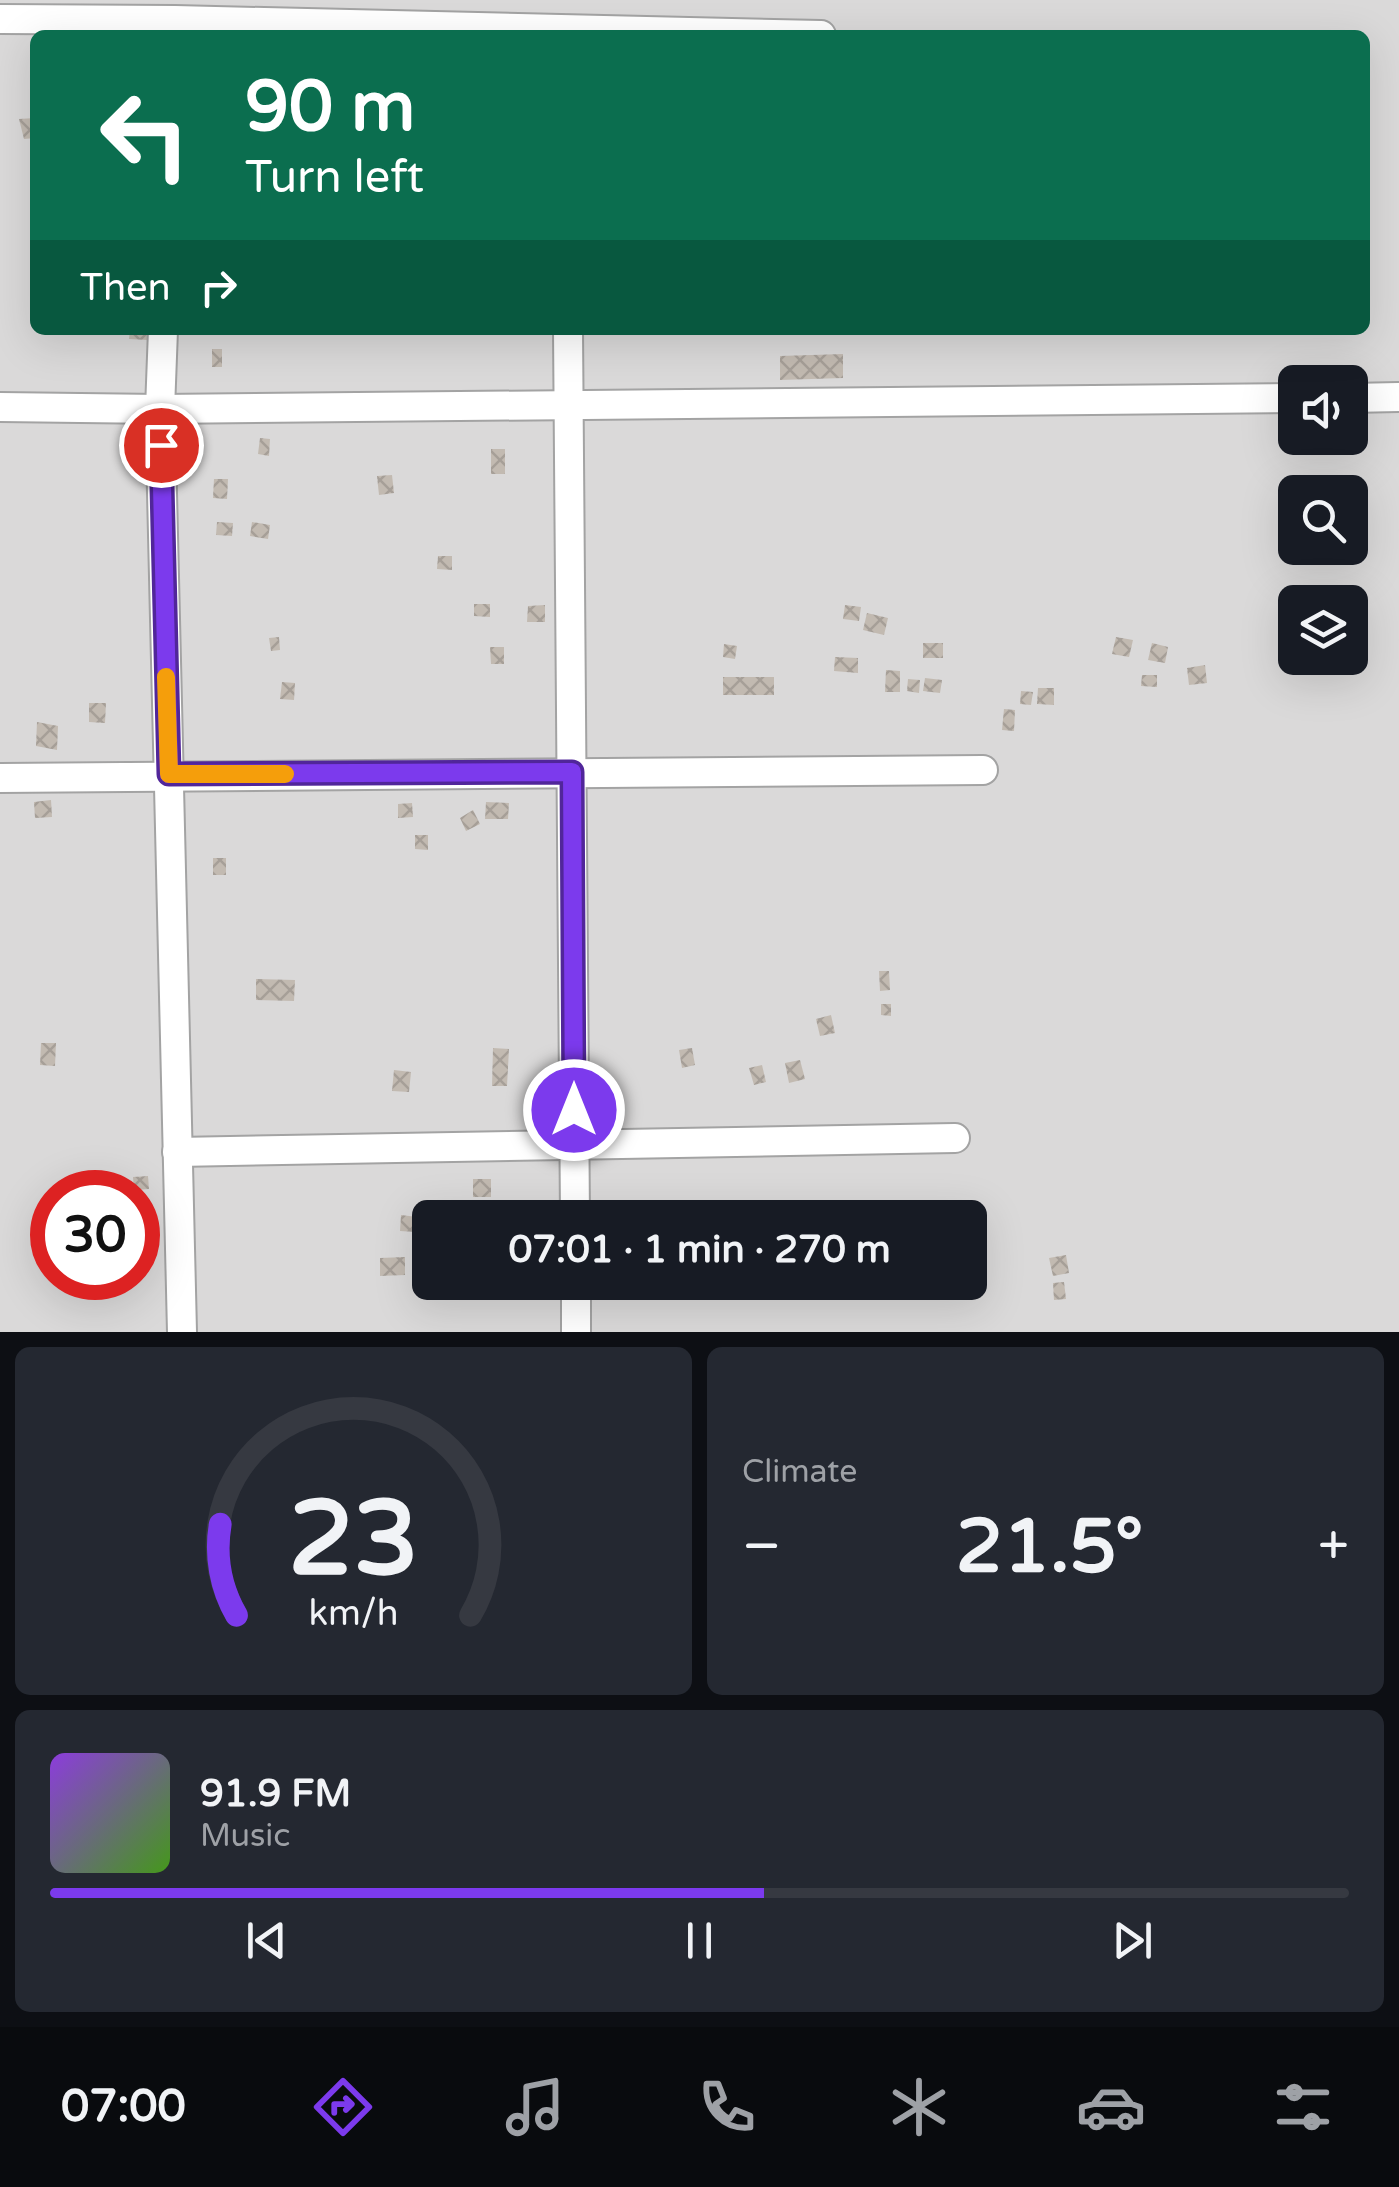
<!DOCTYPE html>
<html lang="en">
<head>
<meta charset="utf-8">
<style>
  :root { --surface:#171b24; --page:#242831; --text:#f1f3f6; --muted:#9ea1a6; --line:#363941; --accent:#7c3aed }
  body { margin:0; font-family:"Varela Round",sans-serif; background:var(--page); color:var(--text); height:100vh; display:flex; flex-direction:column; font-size:38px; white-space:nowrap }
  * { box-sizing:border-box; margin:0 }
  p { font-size:32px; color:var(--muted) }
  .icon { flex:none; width:55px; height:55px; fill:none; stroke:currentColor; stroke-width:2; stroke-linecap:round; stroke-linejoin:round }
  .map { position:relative; height:1332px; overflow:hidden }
  .drawer { display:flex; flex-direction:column; gap:15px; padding:15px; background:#0d0f14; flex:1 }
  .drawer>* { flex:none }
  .hud { position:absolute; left:30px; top:30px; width:1340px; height:305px; border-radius:15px; box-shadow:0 10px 40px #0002; background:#0b6e4f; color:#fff; overflow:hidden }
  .buttons { position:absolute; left:1278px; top:365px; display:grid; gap:20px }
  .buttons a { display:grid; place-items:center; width:90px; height:90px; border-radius:15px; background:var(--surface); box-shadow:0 10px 40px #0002; font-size:50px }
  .speed { position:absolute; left:30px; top:1170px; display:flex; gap:20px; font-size:50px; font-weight:700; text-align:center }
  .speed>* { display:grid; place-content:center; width:130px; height:130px; border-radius:50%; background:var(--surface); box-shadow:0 10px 40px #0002; line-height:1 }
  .speed .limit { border:15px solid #d22; background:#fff; color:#111 }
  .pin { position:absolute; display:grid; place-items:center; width:85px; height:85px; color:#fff; margin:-42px; border:5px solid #fff; border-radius:50%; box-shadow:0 2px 10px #0007 }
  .me { position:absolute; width:110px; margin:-55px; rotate:0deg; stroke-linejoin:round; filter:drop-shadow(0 0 8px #0008) }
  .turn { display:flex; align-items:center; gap:35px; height:210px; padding:0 50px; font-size:45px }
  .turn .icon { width:130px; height:130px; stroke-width:2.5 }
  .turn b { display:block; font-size:70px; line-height:85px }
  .then { display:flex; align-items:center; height:95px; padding:0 50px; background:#0003; gap:20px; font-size:38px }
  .big { font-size:75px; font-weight:700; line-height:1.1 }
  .drawer .tile { flex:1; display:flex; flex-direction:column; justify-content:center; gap:15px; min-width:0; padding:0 35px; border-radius:15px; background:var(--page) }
  .drawer .dial { align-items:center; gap:0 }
  .dial svg { height:260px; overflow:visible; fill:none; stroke:var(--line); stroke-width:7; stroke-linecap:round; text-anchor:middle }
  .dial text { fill:var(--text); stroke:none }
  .song { display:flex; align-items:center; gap:30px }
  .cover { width:120px; height:120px; border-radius:15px; background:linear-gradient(135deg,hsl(270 70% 55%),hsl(100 70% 35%)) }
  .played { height:10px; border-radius:5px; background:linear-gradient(90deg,var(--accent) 55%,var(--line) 55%) }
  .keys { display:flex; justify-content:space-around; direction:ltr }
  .heat { display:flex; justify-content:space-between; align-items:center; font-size:55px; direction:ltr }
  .drawer .tiles { flex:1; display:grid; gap:15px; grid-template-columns:1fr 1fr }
  .tile:last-child { grid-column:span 2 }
  .trip { position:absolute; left:412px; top:1200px; width:575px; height:100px; border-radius:15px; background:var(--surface); box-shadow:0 10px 40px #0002; font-weight:700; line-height:100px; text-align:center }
  .menu { display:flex; height:160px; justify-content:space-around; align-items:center; background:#090b0e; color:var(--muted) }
  .menu .icon { width:70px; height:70px }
  .menu .on { color:var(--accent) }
  .menu b { font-size:45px; color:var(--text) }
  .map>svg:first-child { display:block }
  .residential { fill:#dad9d9; fill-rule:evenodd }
  .building { fill:url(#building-cross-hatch) }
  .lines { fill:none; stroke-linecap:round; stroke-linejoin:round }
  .street-casing { stroke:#a3a3a3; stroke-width:32 }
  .street { stroke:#fff; stroke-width:28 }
  .route-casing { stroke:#51269a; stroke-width:25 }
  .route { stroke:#7c3aed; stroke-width:18 }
  .slow { stroke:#f59e0b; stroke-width:18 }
</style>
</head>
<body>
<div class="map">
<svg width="1399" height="1332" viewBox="0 0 1399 1332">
  <defs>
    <pattern id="building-cross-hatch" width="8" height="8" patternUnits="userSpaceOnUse" patternTransform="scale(2.5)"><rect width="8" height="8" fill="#c2bab1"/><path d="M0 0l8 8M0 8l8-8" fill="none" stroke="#a69f98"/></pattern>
  </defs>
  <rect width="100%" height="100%" fill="#eeebe1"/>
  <path class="residential" d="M 0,0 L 1399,0 L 1399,1332 L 0,1332 ZM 35,35 L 1365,35 L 1365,330 L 35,330 ZM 1295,382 L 1350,382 L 1350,438 L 1295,438 ZM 1295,492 L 1350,492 L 1350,548 L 1295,548 ZM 1295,602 L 1350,602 L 1350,658 L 1295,658 ZM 52,1192 L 138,1192 L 138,1278 L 52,1278 ZM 430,1218 L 970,1218 L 970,1282 L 430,1282 Z"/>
  <g class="building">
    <path d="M 35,118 L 35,138 L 24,139 L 19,119 Z"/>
    <path d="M 130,330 L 148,330 L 147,340 L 129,339 Z"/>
    <rect x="212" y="349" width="10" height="18"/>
    <path d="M 843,354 L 843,378 L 780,380 L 780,356 Z"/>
    <path d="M 260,438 L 270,439 L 269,456 L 258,454 Z"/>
    <rect x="491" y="449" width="14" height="25"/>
    <path d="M 392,475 L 394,493 L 379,495 L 377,476 Z"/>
    <path d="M 214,479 L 228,479 L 227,499 L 213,498 Z"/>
    <path d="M 217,522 L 233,523 L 232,536 L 216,535 Z"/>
    <path d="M 252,522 L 270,525 L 268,539 L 250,536 Z"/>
    <path d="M 438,556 L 452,556 L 452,570 L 437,569 Z"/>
    <path d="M 474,604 L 490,604 L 490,617 L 474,616 Z"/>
    <path d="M 545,605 L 545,622 L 527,622 L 528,606 Z"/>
    <path d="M 845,605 L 861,607 L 859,621 L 843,619 Z"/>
    <path d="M 867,613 L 888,618 L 884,635 L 863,630 Z"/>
    <path d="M 279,637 L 280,650 L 271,651 L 269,638 Z"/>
    <path d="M 1116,637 L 1133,640 L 1129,657 L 1112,654 Z"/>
    <rect x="923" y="643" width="20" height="15"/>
    <path d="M 1152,643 L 1168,647 L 1165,663 L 1148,660 Z"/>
    <path d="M 724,644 L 737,646 L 735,659 L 723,657 Z"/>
    <path d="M 490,647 L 504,647 L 504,664 L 491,664 Z"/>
    <path d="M 835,657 L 858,658 L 858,673 L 834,671 Z"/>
    <path d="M 1205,665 L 1207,683 L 1189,685 L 1187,668 Z"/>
    <path d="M 886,670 L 900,671 L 900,692 L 885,692 Z"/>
    <path d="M 1142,675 L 1157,675 L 1157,687 L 1141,686 Z"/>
    <rect x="723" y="677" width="51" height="18"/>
    <path d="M 925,678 L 942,680 L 940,693 L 923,691 Z"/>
    <path d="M 908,679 L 920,680 L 919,693 L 907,691 Z"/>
    <path d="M 282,682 L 295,683 L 294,700 L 280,699 Z"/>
    <path d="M 1038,688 L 1054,688 L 1054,705 L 1037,704 Z"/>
    <path d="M 1021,691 L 1033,692 L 1031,705 L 1020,704 Z"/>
    <path d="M 89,703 L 106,703 L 105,723 L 89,722 Z"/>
    <path d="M 1004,709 L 1015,710 L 1014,731 L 1002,730 Z"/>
    <path d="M 37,722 L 58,726 L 57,750 L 36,746 Z"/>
    <path d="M 51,800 L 52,817 L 35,818 L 34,802 Z"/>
    <path d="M 486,802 L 509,803 L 508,819 L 485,819 Z"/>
    <path d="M 412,803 L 413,817 L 398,818 L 398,804 Z"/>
    <path d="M 473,810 L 480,824 L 466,831 L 460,818 Z"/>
    <path d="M 415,835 L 428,835 L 428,850 L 415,849 Z"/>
    <rect x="213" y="858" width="13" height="17"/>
    <path d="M 879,971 L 889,971 L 890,990 L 880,991 Z"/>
    <path d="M 256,979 L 295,980 L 294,1001 L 256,1000 Z"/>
    <path d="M 881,1004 L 891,1004 L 891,1016 L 881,1015 Z"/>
    <path d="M 831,1015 L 835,1033 L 820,1036 L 816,1019 Z"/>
    <path d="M 41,1043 L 56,1043 L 55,1066 L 40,1065 Z"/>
    <path d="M 493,1048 L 509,1049 L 507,1086 L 492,1086 Z"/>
    <path d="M 692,1048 L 695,1065 L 682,1068 L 679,1050 Z"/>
    <path d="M 800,1060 L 805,1079 L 789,1083 L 785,1063 Z"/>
    <path d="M 762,1065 L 766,1082 L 754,1085 L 749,1068 Z"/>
    <path d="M 394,1070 L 411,1072 L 409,1092 L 392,1091 Z"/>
    <path d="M 148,1176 L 149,1189 L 134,1190 L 133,1177 Z"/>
    <rect x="473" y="1179" width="18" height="18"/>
    <path d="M 401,1215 L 417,1217 L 416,1232 L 400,1231 Z"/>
    <path d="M 1066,1255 L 1069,1273 L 1053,1276 L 1049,1258 Z"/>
    <path d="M 405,1257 L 405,1275 L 380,1276 L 380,1258 Z"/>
    <path d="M 938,1282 L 950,1282 L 954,1296 L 943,1299 Z"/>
    <path d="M 1064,1282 L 1066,1299 L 1054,1300 L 1053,1283 Z"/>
  </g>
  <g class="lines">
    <defs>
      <g id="street">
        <path d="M 0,19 L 175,20 L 821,35"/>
        <path d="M 163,330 L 160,409 L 182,1332"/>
        <path d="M 568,330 L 575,1218"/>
        <path d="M 1350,398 L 1399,397"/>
        <path d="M 0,407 L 160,409 L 1295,398"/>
        <path d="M 0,778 L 983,770"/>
        <path d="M 177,1152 L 955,1138"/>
        <path d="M 576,1282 L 576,1332"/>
      </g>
    </defs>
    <use href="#street" class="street-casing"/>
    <use href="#street" class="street"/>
  </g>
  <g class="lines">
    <defs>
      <path id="route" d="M 161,445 L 169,774 L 572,772 L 574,1110"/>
    </defs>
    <use href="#route" class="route-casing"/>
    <use href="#route" class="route"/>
    <path class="slow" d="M 166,677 L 169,774 L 285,774"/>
  </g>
</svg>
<div class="buttons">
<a><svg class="icon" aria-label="sound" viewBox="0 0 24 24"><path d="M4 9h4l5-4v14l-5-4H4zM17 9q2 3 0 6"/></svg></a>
<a><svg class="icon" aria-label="search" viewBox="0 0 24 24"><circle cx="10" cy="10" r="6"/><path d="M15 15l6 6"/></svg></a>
<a><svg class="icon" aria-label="layers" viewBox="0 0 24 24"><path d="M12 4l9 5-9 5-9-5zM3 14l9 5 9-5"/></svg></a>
</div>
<div class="speed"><div class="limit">30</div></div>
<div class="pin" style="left:161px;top:445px;background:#d93025"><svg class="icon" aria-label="arrive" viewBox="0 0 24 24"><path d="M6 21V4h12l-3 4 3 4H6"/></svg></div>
<svg class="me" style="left:574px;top:1110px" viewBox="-20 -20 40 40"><circle r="17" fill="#7c3aed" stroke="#fff" stroke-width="3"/><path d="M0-11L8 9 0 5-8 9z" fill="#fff"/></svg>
<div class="trip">07:01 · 1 min · 270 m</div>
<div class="hud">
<div class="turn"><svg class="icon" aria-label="left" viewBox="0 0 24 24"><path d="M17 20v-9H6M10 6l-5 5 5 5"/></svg><div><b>90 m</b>Turn left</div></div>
<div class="then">Then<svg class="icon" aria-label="right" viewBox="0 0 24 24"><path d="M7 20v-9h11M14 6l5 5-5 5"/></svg></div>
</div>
</div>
<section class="drawer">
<div class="tiles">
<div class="tile dial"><svg viewBox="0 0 100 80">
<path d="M14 69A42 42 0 1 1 86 69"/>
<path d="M14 69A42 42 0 0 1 9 41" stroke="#7c3aed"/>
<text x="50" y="56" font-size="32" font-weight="700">23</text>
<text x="50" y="72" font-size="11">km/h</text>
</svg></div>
<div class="tile"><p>Climate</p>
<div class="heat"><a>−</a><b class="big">21.5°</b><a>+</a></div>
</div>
<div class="tile">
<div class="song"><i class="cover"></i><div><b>91.9 FM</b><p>Music</p></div></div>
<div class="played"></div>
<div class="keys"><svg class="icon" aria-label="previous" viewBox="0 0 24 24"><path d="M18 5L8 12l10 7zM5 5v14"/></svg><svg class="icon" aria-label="pause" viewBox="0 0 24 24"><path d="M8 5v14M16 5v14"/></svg><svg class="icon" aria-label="next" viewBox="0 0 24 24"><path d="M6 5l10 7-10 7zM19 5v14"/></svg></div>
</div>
</div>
</section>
<nav class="menu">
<b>07:00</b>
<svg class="icon on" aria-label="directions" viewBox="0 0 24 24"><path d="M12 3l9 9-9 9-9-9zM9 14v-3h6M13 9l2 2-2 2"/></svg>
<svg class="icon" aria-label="music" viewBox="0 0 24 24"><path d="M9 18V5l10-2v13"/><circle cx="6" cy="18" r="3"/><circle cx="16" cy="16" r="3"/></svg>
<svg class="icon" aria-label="phone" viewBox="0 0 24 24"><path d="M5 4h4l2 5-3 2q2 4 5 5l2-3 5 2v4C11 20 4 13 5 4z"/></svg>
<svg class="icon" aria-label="climate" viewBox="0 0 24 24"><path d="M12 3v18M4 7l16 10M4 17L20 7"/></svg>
<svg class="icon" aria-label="car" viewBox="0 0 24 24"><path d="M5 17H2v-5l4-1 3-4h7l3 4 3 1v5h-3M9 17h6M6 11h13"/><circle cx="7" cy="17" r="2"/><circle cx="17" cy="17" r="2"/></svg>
<svg class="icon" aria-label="filters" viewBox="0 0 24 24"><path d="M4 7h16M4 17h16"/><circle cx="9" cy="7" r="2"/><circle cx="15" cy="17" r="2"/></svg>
</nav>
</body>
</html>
